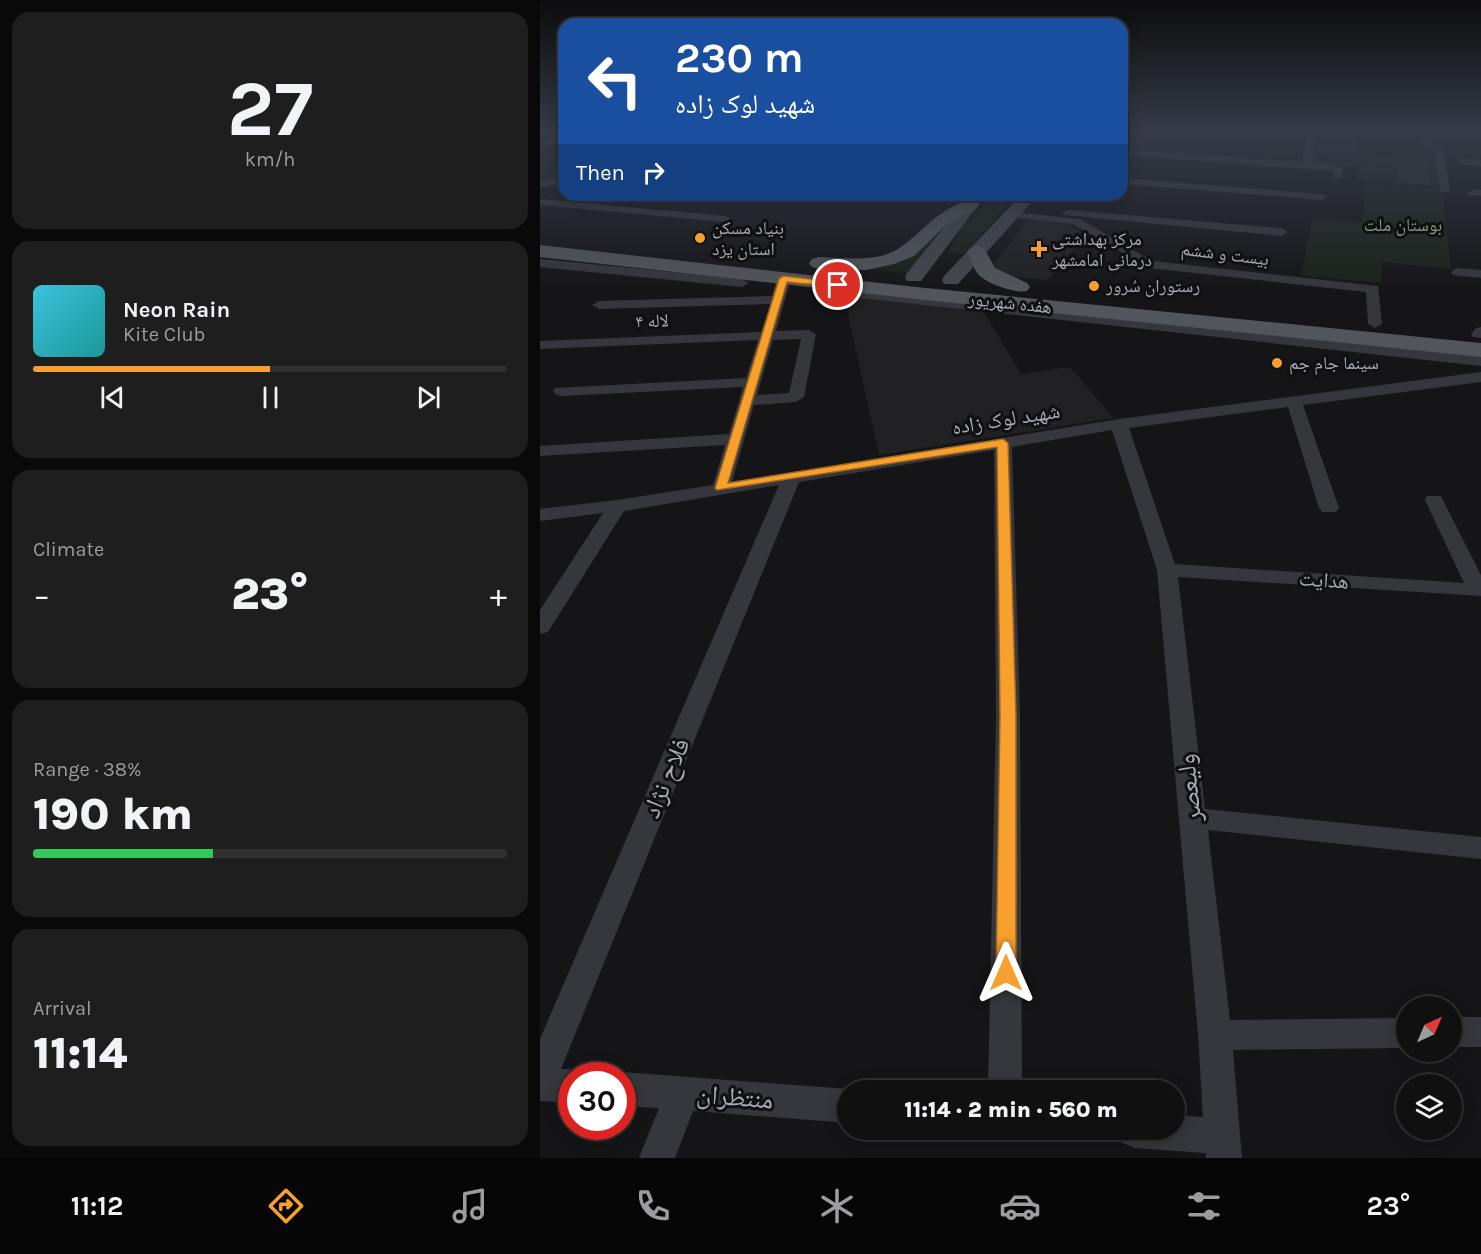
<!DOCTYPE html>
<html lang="en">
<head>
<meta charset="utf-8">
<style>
  :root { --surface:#101011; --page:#1e1e1f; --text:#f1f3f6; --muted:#9c9d9f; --line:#303031; --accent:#f7a02d }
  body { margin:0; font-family:Karla,"Noto Naskh Arabic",sans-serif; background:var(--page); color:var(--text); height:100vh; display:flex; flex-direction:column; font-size:22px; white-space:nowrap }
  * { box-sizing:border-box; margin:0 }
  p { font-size:20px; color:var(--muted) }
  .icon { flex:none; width:33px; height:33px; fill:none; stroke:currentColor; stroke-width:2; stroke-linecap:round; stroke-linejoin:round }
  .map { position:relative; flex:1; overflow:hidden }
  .drawer { display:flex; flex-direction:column; gap:12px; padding:12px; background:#090909; width:540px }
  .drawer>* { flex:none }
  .banner { position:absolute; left:18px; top:18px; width:570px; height:183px; border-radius:18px; box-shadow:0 3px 15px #0003,0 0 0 2px var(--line); background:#1a4fa0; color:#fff; overflow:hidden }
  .needle { width:39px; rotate:44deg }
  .fabs { position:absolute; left:856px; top:996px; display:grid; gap:12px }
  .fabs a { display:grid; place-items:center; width:66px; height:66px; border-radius:50%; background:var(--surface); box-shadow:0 3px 15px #0003,0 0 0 2px var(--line); font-size:30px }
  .speed { position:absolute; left:18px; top:1062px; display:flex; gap:12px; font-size:30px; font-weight:700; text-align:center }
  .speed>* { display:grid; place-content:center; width:78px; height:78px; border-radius:50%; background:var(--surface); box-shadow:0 3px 15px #0003,0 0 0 2px var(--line); line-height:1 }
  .speed .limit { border:9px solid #d22; background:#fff; color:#111 }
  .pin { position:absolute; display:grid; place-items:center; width:51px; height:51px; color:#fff; margin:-26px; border:3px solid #fff; border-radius:50%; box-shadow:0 2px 6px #0007 }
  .me { position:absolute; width:66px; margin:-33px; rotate:0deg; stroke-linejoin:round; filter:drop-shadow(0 0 4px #0008) }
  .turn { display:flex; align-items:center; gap:21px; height:126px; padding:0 18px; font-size:27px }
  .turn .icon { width:78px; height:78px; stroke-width:2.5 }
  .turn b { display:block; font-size:42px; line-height:51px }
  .then { display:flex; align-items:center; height:57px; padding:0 18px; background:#0003; gap:12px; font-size:22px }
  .big { font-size:45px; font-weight:800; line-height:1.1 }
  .drawer .tile { flex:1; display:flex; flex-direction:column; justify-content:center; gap:9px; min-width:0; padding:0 21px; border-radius:18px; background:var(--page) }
  .drawer .dial { align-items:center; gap:0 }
  .dial b { font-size:78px; line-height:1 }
  .song { display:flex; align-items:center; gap:18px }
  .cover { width:72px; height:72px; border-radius:9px; background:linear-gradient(135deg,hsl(190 70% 55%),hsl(180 70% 35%)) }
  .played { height:6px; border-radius:3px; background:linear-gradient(90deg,var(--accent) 50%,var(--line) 50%) }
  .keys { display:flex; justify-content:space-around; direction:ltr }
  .heat { display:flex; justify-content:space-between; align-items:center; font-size:33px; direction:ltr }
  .charge { height:9px; border-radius:4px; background:linear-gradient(90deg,#34c759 38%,var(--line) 0) }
  .trip { position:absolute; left:297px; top:1080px; width:348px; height:60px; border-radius:30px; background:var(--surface); box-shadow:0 3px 15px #0003,0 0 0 2px var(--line); font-weight:800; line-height:60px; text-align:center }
  .dock { display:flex; height:96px; justify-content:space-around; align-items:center; background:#060607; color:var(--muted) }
  .dock .icon { width:42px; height:42px }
  .dock .selected { color:var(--accent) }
  .dock b { font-size:27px; color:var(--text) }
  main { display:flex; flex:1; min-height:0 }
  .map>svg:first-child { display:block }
  .built { fill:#212124 }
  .green { fill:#1b221b }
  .building { fill:#28282b }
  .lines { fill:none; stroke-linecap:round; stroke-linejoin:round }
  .minor { fill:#36373c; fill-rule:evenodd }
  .secondary { fill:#44474c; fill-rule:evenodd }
  .primary { fill:#52555b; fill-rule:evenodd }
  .route { fill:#f7a02d; stroke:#a1681d; stroke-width:1.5 }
  .poi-dot { fill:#f7a02d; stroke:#101012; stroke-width:2 }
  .labels { text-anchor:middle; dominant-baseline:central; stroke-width:6; stroke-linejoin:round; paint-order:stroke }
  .far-park-label { font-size:18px; fill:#7ea37d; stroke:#101012 }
  .far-poi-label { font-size:18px; fill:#a6adb7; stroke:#101012; text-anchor:start }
  .far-street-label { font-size:18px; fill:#a6adb7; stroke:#101012 }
  .street-label { font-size:21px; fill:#a6adb7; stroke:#101012 }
  .near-street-label { font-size:26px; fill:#a6adb7; stroke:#101012 }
</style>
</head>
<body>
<main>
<section class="drawer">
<div class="tile dial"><b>27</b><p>km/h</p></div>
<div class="tile">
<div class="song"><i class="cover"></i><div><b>Neon Rain</b><p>Kite Club</p></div></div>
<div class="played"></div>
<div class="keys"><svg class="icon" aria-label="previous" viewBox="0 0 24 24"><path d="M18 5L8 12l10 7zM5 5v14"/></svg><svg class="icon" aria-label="pause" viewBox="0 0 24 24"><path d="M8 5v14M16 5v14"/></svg><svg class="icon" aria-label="next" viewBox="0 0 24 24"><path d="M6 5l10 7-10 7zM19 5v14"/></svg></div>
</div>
<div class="tile"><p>Climate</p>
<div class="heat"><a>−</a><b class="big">23°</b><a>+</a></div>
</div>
<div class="tile"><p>Range · 38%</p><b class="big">190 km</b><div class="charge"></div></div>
<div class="tile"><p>Arrival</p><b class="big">11:14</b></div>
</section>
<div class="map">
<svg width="941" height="1158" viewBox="0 0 941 1158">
  <rect width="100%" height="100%" fill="#151517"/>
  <g class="built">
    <path d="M 582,130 L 664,130 L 659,143 L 582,138 Z"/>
    <path d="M 775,151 L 896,160 L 900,187 L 830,182 L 818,178 L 818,166 L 770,163 Z"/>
    <path d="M 488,220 L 525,223 L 545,234 L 508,280 L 471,277 L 456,272 L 453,265 Z"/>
    <path d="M 304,296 L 443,310 L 481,374 L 530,367 L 574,418 L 339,455 Z"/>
  </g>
  <g class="green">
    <path d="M 0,153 L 24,156 L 24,179 L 0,182 Z"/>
    <path d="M 781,153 L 834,157 L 834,166 L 779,162 Z"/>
    <path d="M 826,183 L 902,189 L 911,269 L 842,262 L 841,283 L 761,276 L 772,218 L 822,222 Z"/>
    <path d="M 452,195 L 476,195 L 426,252 L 416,254 L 409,251 L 419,233 Z"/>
    <path d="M 395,236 L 400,238 L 366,273 L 298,266 L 327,267 Z"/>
  </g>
  <g class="building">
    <path d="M 780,132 L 812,132 L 821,155 L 776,151 Z"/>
    <path d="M 859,160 L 888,162 L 891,186 L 858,183 Z"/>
  </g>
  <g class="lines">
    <g class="minor">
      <path d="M 768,130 L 778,130 L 772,163 L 803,166 L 802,178 L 794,178 L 794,171 L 582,155 L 582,149 L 762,162 Z"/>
      <path d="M 880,130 L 941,133 L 941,139 L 890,135 L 892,146 L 903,149 L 910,190 L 909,192 L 901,192 L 900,190 L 894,151 L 883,148 Z"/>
      <path d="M 24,133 L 24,139 L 0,149 L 0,143 Z"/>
      <path d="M 924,159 L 941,160 L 941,166 L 920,164 L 920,160 Z"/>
      <path d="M 24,178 L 24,184 L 0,187 L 0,181 Z"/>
      <path d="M 582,178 L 782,194 L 787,197 L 782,200 L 582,184 Z"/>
      <path d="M 932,190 L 941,190 L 941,196 L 928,195 L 927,193 Z"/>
      <path d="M 0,199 L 185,216 L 191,219 L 185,222 L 0,205 Z"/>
      <path d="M 528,210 L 742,228 L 748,232 L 742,236 L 524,215 L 522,213 Z"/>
      <path d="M 472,212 L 540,219 L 612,261 L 838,286 L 842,324 L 835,328 L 828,324 L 826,292 L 609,268 L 533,224 L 468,217 L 466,215 Z"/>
      <path d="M 0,259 L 202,279 L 209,283 L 202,287 L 0,267 Z"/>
      <path d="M 917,268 L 941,270 L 941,278 L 912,275 L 911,272 Z"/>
      <path d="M 244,275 L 251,279 L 236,331 L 269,330 L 276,334 L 264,397 L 256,402 L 214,405 L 192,482 L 579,419 L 941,372 L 941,382 L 763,405 L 799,508 L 796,512 L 782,512 L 779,508 L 748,407 L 589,428 L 635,564 L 924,583 L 885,500 L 887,496 L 901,496 L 903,500 L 941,575 L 941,596 L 638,577 L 665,809 L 941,837 L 941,859 L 668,830 L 690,1020 L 867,1018 L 867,1048 L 693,1050 L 702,1158 L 666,1158 L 666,1153 L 595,1148 L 582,1143 L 577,1130 L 634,1130 L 634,1115 L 663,1117 L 658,1035 L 617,570 L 572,430 L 472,447 L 480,715 L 482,1090 L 448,1090 L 456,715 L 454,450 L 259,482 L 21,1069 L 32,1069 L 45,1076 L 32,1076 L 32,1103 L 0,1101 L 0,1039 L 239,485 L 84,511 L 8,632 L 0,634 L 0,610 L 63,513 L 0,521 L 0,509 L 77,500 L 173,485 L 185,445 L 0,456 L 0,446 L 189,434 L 203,387 L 21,396 L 15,394 L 13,391 L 15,388 L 206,378 L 218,340 L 0,349 L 0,341 L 221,332 L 230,304 L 59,309 L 52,305 L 59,301 L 232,296 L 237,279 ZM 261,339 L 249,393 L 217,395 L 233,340 Z"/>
      <path d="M 298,281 L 322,290 L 941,356 L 941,366 L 320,298 L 293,288 L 291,285 Z"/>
      <path d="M 941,327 L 941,338 L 933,337 L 931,334 L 936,328 Z"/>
      <rect x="912" y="1017" width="29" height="30"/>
      <path d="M 82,1072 L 308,1089 L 312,1090 L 308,1090 L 308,1123 L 153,1111 L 135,1158 L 99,1158 L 119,1108 L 82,1106 L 82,1076 L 74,1076 Z"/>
    </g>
    <g class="secondary">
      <path d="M 430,195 L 446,195 L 381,281 L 367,281 L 365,277 L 367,273 Z"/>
      <path d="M 481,195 L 498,195 L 418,284 L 404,284 L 402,280 L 404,276 Z"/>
    </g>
    <g class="primary">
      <path d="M 430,200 L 436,201 L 439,205 L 436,209 L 405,226 L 374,256 L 354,264 L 326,270 L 279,269 L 272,267 L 269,263 L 272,259 L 279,257 C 305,258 339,263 361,247 C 384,230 401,207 430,200 Z"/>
      <path d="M 0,245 L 376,287 L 941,343 L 941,357 L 376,299 L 0,257 Z"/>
      <path d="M 437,246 L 444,248 L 455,268 L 487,283 L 490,287 L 487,291 C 476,294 445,283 438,274 C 433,268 431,259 427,252 L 430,248 Z"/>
    </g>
  </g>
  <linearGradient id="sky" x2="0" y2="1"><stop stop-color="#0c0c0d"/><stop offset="0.45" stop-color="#353b47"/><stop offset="1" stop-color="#353b47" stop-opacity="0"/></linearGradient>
  <rect width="941" height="292" fill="url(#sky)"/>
  <path class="route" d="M 243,276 L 298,282 L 302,285 L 298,287 L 247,282 L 188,483 L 463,439 L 468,443 L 476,715 L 476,973 L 473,979 L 466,982 L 459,979 L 456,973 L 460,715 L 457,447 L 177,490 L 175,488 L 239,279 Z"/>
  <g class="poi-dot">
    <circle cx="160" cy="238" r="6"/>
    <path d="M496 240h6v6h6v6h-6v6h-6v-6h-6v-6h6z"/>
    <circle cx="554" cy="286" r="6"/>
    <circle cx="737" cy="363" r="6"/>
  </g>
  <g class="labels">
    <g class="far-park-label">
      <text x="863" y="225">بوستان ملت</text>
    </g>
    <g class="far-poi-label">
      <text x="172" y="228">بنیاد مسکن<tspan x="172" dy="21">استان یزد</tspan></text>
      <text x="512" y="239">مرکز بهداشتی<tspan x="512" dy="21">درمانی امامشهر</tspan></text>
      <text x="566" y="286">رستوران سُرور</text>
      <text x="749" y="363">سینما جام جم</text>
    </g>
    <g class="far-street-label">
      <text transform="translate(685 254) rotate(7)">بیست و ششم</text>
      <text transform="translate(470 303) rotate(6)">هفده شهریور</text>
      <text transform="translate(112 321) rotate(-2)">لاله ۴</text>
    </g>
    <g class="street-label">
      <text transform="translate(466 419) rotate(-9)">شهید لوک زاده</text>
      <text transform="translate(784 580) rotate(4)">هدایت</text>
    </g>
    <g class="near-street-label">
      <text transform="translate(126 778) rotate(-67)">فلاح نژاد</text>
      <text transform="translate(649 788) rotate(-96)">ولیعصر</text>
      <text transform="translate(195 1097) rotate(5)">منتظران</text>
    </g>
  </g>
</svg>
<div class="fabs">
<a><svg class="needle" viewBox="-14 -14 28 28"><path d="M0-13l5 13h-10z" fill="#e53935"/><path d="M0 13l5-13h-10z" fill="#9c9d9f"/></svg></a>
<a><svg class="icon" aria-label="layers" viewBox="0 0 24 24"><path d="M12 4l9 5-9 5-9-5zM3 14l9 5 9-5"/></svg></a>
</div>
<div class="speed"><div class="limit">30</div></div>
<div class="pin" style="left:298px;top:285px;background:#d93025"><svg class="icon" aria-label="arrive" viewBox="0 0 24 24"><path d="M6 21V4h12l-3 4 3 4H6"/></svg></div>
<svg class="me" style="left:466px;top:973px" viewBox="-20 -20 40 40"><path d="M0-17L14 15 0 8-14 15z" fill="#f7a02d" stroke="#fff" stroke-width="4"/></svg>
<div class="trip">11:14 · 2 min · 560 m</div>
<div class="banner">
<div class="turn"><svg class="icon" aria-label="left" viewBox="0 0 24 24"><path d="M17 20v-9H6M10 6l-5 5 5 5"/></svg><div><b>230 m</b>شهید لوک زاده</div></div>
<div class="then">Then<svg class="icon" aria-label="right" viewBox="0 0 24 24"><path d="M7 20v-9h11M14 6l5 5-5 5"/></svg></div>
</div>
</div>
</main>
<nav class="dock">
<b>11:12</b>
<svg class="icon selected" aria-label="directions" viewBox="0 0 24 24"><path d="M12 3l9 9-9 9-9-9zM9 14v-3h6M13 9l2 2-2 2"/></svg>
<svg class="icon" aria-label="music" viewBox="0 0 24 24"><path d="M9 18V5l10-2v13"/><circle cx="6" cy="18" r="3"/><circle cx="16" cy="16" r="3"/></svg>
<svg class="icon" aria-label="phone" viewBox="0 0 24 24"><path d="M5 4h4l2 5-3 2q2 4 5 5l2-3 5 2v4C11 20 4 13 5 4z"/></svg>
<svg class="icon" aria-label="climate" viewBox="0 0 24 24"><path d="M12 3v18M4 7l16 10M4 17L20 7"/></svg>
<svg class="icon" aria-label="car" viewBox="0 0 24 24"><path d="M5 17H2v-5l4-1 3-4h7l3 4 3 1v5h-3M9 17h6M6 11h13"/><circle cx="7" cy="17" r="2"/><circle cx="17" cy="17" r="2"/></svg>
<svg class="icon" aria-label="filters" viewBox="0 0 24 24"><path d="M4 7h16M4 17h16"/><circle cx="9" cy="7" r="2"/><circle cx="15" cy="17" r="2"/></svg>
<b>23°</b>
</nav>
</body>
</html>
